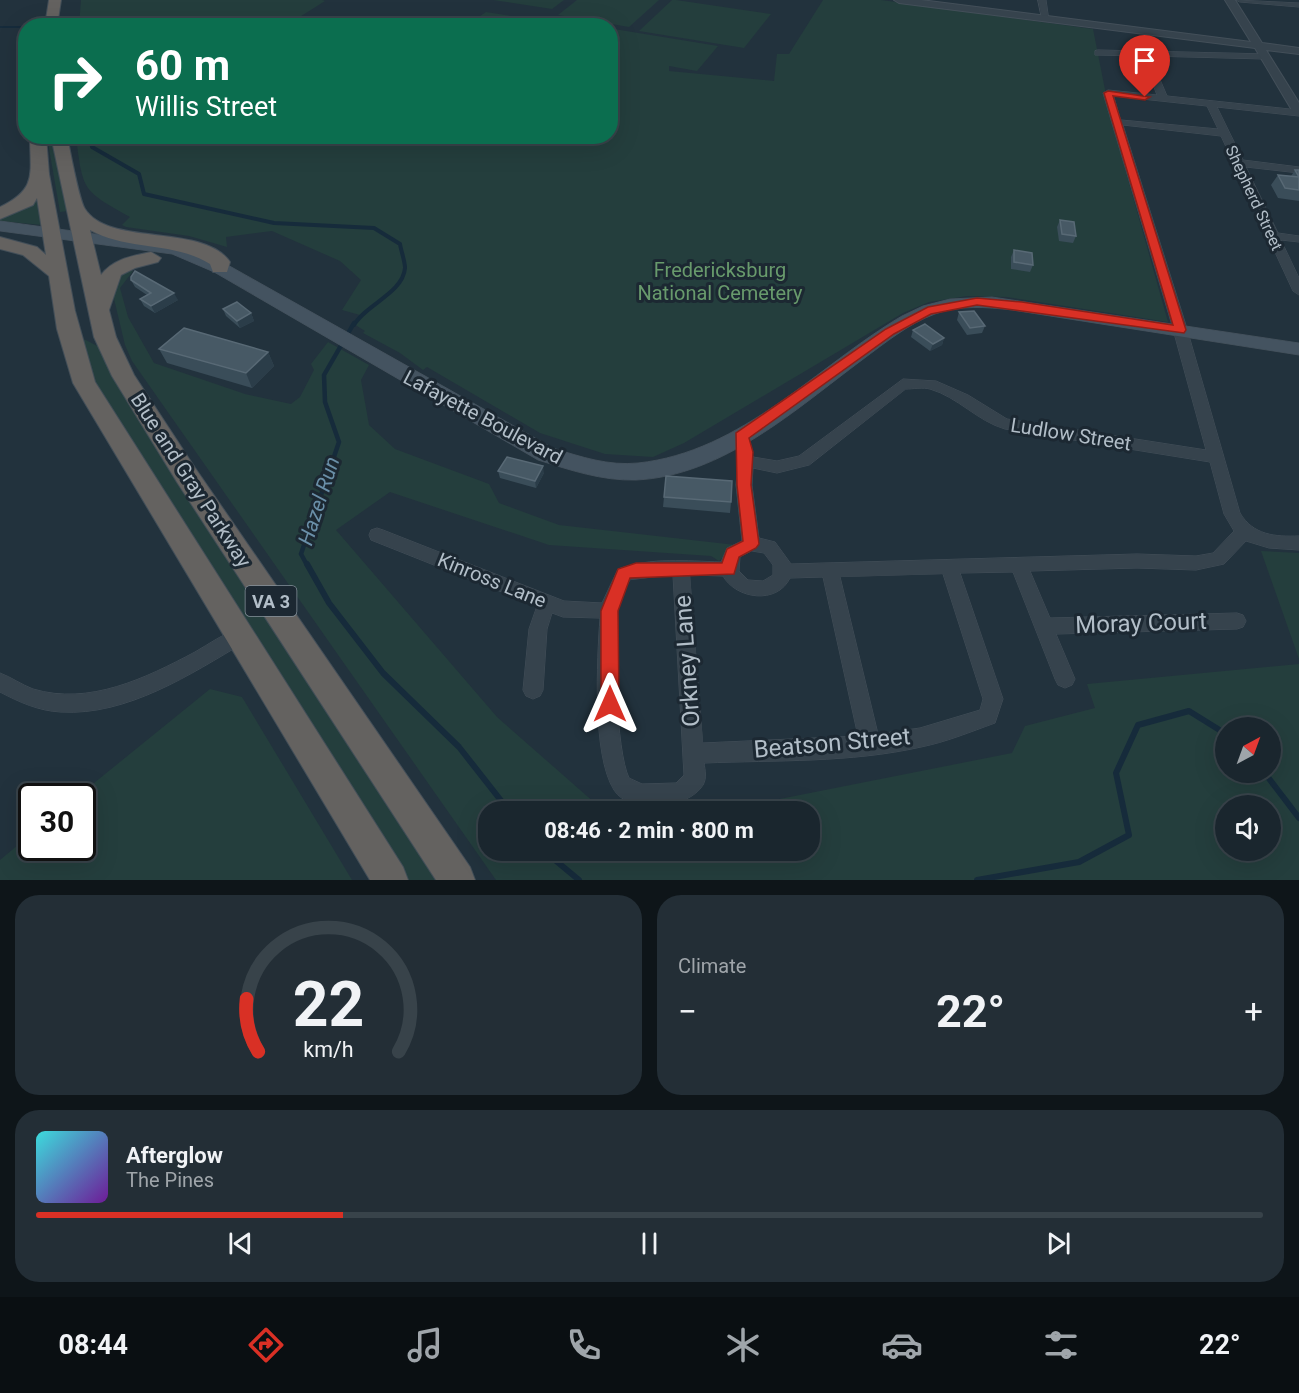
<!DOCTYPE html>
<html lang="en">
<head>
<meta charset="utf-8">
<style>
  :root { --surface:#1a262e; --page:#232e36; --text:#f1f3f6; --muted:#9fa5aa; --line:#38434a; --accent:#d93025 }
  body { margin:0; font-family:Roboto,sans-serif; background:var(--page); color:var(--text); height:100vh; display:flex; flex-direction:column; font-size:22px; white-space:nowrap }
  * { box-sizing:border-box; margin:0 }
  p { font-size:20px; color:var(--muted) }
  .icon { flex:none; width:33px; height:33px; fill:none; stroke:currentColor; stroke-width:2; stroke-linecap:round; stroke-linejoin:round }
  .map { position:relative; height:880px; overflow:hidden }
  .drawer { display:flex; flex-direction:column; gap:15px; padding:15px; background:#0e1519; flex:1 }
  .drawer>* { flex:none }
  .hud { position:absolute; left:18px; top:18px; width:600px; height:126px; border-radius:24px; box-shadow:0 6px 24px #0002,0 0 0 2px var(--line); background:#0b6e4f; color:#fff; overflow:hidden }
  .needle { width:39px; rotate:41deg }
  .fabs { position:absolute; left:1215px; top:717px; display:grid; gap:12px }
  .fabs a { display:grid; place-items:center; width:66px; height:66px; border-radius:50%; background:var(--surface); box-shadow:0 6px 24px #0002,0 0 0 2px var(--line); font-size:30px }
  .speed { position:absolute; left:18px; top:783px; display:flex; gap:12px; font-size:30px; font-weight:700; text-align:center }
  .speed>* { display:grid; place-content:center; width:78px; height:78px; border-radius:50%; background:var(--surface); box-shadow:0 6px 24px #0002,0 0 0 2px var(--line); line-height:1 }
  .speed .limit { border:3px solid #111; border-radius:9px; background:#fff; color:#111 }
  .pin { position:absolute; display:grid; place-items:center; width:51px; height:51px; color:#fff; margin:-62px -26px; border-radius:50% 50% 50% 0; rotate:-45deg; box-shadow:0 0 6px #0007 }
  .pin .icon { rotate:45deg }
  .me { position:absolute; width:66px; margin:-33px; rotate:0deg; stroke-linejoin:round; filter:drop-shadow(0 0 4px #0008) }
  .turn { display:flex; align-items:center; gap:21px; height:126px; padding:0 18px; font-size:27px }
  .turn .icon { width:78px; height:78px; stroke-width:2.5 }
  .turn b { display:block; font-size:42px; line-height:51px }
  .big { font-size:45px; font-weight:700; line-height:1.1 }
  .drawer .tile { flex:1; display:flex; flex-direction:column; justify-content:center; gap:9px; min-width:0; padding:0 21px; border-radius:24px; background:var(--page) }
  .drawer .dial { align-items:center; gap:0 }
  .dial svg { height:156px; overflow:visible; fill:none; stroke:var(--line); stroke-width:7; stroke-linecap:round; text-anchor:middle }
  .dial text { fill:var(--text); stroke:none }
  .song { display:flex; align-items:center; gap:18px }
  .cover { width:72px; height:72px; border-radius:9px; background:linear-gradient(135deg,hsl(180 70% 55%),hsl(280 70% 35%)) }
  .played { height:6px; border-radius:3px; background:linear-gradient(90deg,var(--accent) 25%,var(--line) 25%) }
  .keys { display:flex; justify-content:space-around; direction:ltr }
  .heat { display:flex; justify-content:space-between; align-items:center; font-size:33px; direction:ltr }
  .drawer .tiles { flex:1; display:grid; gap:15px; grid-template-columns:1fr 1fr }
  .tile:last-child { grid-column:span 2 }
  .trip { position:absolute; left:478px; top:801px; width:342px; height:60px; border-radius:24px; background:var(--surface); box-shadow:0 6px 24px #0002,0 0 0 2px var(--line); font-weight:700; line-height:60px; text-align:center }
  .dock { display:flex; height:96px; justify-content:space-around; align-items:center; background:#0a0f12; color:var(--muted) }
  .dock .icon { width:42px; height:42px }
  .dock .selected { color:var(--accent) }
  .dock b { font-size:27px; color:var(--text) }
  .map>svg:first-child { display:block }
  .green { fill:#243e3d; fill-rule:evenodd }
  .lines { fill:none; stroke-linecap:round; stroke-linejoin:round }
  .stream-far3 { stroke:#162b3b; stroke-width:2 }
  .stream-far2 { stroke:#162b3b; stroke-width:4 }
  .stream-far1 { stroke:#162b3b; stroke-width:4.5 }
  .stream { stroke:#162b3b; stroke-width:6 }
  .minor-casing { stroke:#434f59; stroke-width:1 }
  .tertiary-casing { stroke:#434f59; stroke-width:2 }
  .secondary-casing { stroke:#434f59; stroke-width:1 }
  .trunk-casing { stroke:#424e58; stroke-width:2 }
  .minor { fill:#36434d; fill-rule:evenodd }
  .tertiary { fill:#36434d; fill-rule:evenodd }
  .secondary { fill:#445360; fill-rule:evenodd }
  .trunk { fill:#646260; fill-rule:evenodd }
  .wall { fill:#3a4d59 }
  .shaded-wall { fill:#2b3d49 }
  .building { fill:#475965; stroke:#586975; stroke-width:1.5 }
  .route { fill:#d93025; stroke:#8d1f18; stroke-width:1.5 }
  .labels { text-anchor:middle; dominant-baseline:central; stroke-width:6; stroke-linejoin:round; paint-order:stroke }
  .far-street-label { font-size:16px; fill:#b2bec8; stroke:#1c2832 }
  .shield { fill:#1c2832; stroke:#85919b; stroke-width:1.5 }
  .shield-label { font-size:18px; font-weight:bold; fill:#b2bec8 }
  .park-label { font-size:20px; fill:#689a6c; stroke:#1c2832 }
  .street-label { font-size:20px; fill:#b2bec8; stroke:#1c2832 }
  .water-label { font-size:21px; font-style:italic; fill:#6a8fa8; stroke:#1c2832 }
  .near-street-label { font-size:24px; fill:#b2bec8; stroke:#1c2832 }
</style>
</head>
<body>
<div class="map">
<svg width="1299" height="880" viewBox="0 0 1299 880">
  <rect width="100%" height="100%" fill="#22323d"/>
  <g class="green">
    <path d="M 81,0 L 322,0 L 325,1 L 287,25 L 79,25 Z"/>
    <path d="M 493,0 L 564,0 L 552,9 Z"/>
    <path d="M 577,0 L 659,0 L 629,27 L 558,15 Z"/>
    <path d="M 672,0 L 676,0 L 771,14 L 744,48 L 639,31 Z"/>
    <path d="M 823,0 L 881,0 L 1093,29 L 1110,115 L 1168,322 L 1007,297 L 967,296 L 929,302 L 903,313 L 684,443 L 653,457 L 605,454 L 540,433 L 427,367 L 423,370 L 400,353 L 363,333 L 365,331 L 354,324 L 360,315 L 342,310 L 361,280 L 340,261 L 272,231 L 226,237 L 227,247 L 189,236 L 126,227 L 122,225 L 130,217 C 82,190 83,191 76,137 L 610,136 L 610,33 L 614,29 L 718,46 L 697,71 L 669,66 L 669,71 L 774,81 L 777,54 L 789,54 Z"/>
    <path d="M 486,12 L 524,18 L 544,25 L 467,25 Z"/>
    <path d="M 47,137 L 53,137 L 68,211 L 60,212 Z"/>
    <path d="M 37,198 L 42,225 L 0,221 L 0,218 Z"/>
    <path d="M 122,269 L 133,271 L 120,288 L 128,317 L 154,363 L 245,394 L 291,404 L 300,397 L 314,370 L 311,364 L 328,342 L 369,365 L 361,380 L 369,425 L 395,449 L 489,484 L 499,503 L 559,525 L 736,545 L 719,561 L 711,556 L 549,545 L 390,492 L 336,530 L 497,717 L 604,811 L 489,812 L 489,850 L 810,850 L 810,812 L 719,811 L 1012,753 L 1025,726 L 1095,708 L 1087,684 L 1299,664 L 1299,880 L 496,880 L 132,361 L 125,345 L 110,282 ZM 1226,728 L 1270,728 L 1270,772 L 1226,772 ZM 1226,806 L 1270,806 L 1270,850 L 1226,850 Z"/>
    <path d="M 82,338 L 99,347 L 443,880 L 407,880 L 99,389 L 92,376 Z"/>
    <path d="M 1261,551 L 1299,553 L 1299,659 Z"/>
    <path d="M 210,689 L 242,697 L 352,880 L 0,880 L 0,860 L 31,834 L 32,848 L 82,848 L 82,796 L 78,796 Z"/>
  </g>
  <g class="lines">
    <g class="stream-far3">
      <path d="M 108,26 L 119,26"/>
      <path d="M 0,27 L 26,27"/>
      <path d="M 90,136 L 91,141"/>
    </g>
    <path class="stream-far2" d="M 91,139 L 92,147 L 139,174 L 144,194 L 274,223 L 374,228 L 400,244 C 401,251 405,261 405,268 C 403,293 365,305 354,325"/>
    <path class="stream-far1" d="M 307,565 L 301,554 L 339,442 L 325,402 L 324,375 L 354,323"/>
    <g class="stream">
      <path d="M 307,564 L 329,603 L 383,673 L 459,747 L 510,812"/>
      <path d="M 1264,772 L 1299,818"/>
      <path d="M 543,850 L 579,880"/>
      <path d="M 977,880 L 1079,862 L 1129,835 L 1116,773 L 1138,725 L 1189,711 L 1226,734"/>
    </g>
    <defs>
      <g id="minor">
        <path d="M 1038,0 L 1046,0 L 1049,21 L 1042,19 Z"/>
        <path d="M 1236,0 L 1299,3 L 1299,7 L 1240,2 Z"/>
        <path d="M 1098,50 L 1268,54 L 1269,56 L 1265,59 L 1150,56 L 1167,96 L 1299,110 L 1299,116 L 1217,107 L 1243,160 L 1299,167 L 1299,173 L 1246,167 L 1278,233 L 1299,236 L 1299,242 L 1281,240 L 1299,278 L 1299,295 L 1293,291 L 1221,136 L 1123,125 L 1185,322 L 1240,513 C 1253,535 1275,537 1299,536 L 1299,550 L 1269,548 L 1246,541 L 1224,564 L 1196,570 L 1137,568 L 1030,571 L 1050,618 L 1237,613 L 1243,615 L 1246,621 L 1243,627 L 1237,629 L 1056,634 L 1075,679 L 1072,685 L 1065,688 L 1058,685 L 1055,679 L 1013,572 L 960,573 L 1003,699 L 995,723 C 970,732 946,742 921,747 C 850,763 776,760 704,763 C 705,770 707,778 703,785 C 689,809 629,815 614,790 C 592,755 597,660 600,618 L 563,617 L 552,613 L 547,629 L 543,690 L 540,696 L 533,699 L 526,696 L 523,690 L 529,629 L 537,606 L 371,540 L 369,535 L 371,530 L 377,528 L 383,530 L 564,601 L 602,603 L 618,569 C 652,557 686,561 721,562 L 727,548 L 742,541 L 736,485 L 738,461 L 734,436 L 736,432 L 746,432 L 753,457 L 777,461 L 799,456 L 903,379 L 936,381 L 968,395 L 1007,419 L 1206,450 L 1171,322 L 1103,93 L 1108,90 L 1157,95 L 1142,56 L 1095,55 L 1095,51 ZM 1114,96 L 1207,106 L 1218,129 L 1121,120 ZM 906,389 C 913,389 923,387 930,389 C 958,397 977,421 1005,429 L 1210,462 L 1224,514 L 1234,531 L 1213,553 L 1196,556 L 1137,554 L 791,564 L 775,542 L 759,538 L 752,485 L 753,468 L 777,473 L 809,465 ZM 752,551 L 764,553 L 773,565 L 773,575 L 763,581 L 748,580 L 739,571 L 740,557 ZM 943,574 L 983,699 L 980,710 L 920,728 L 878,734 L 840,577 ZM 673,575 L 684,775 L 676,783 L 642,784 L 629,778 C 616,751 613,642 618,610 C 620,599 624,589 630,580 ZM 690,575 L 723,576 C 736,599 777,605 790,578 L 823,577 L 858,736 L 703,743 Z"/>
        <path d="M 239,628 L 245,630 L 248,636 L 245,642 C 191,674 127,716 61,712 C 39,711 19,702 0,692 L 0,673 C 11,677 22,685 33,689 C 89,706 146,678 195,652 C 209,644 223,634 239,628 Z"/>
      </g>
      <path id="tertiary" d="M 894,0 L 921,0 L 1251,42 L 1225,0 L 1235,0 L 1262,43 L 1299,48 L 1299,54 L 1266,50 L 1299,103 L 1299,115 L 1293,112 L 1255,48 L 899,3 Z"/>
      <path id="secondary" d="M 0,221 L 175,245 L 226,264 L 553,448 C 581,457 609,466 638,463 C 742,452 817,366 902,316 L 923,306 L 950,299 L 992,297 L 1299,343 L 1299,355 L 1012,310 C 986,307 960,305 935,314 C 908,324 885,343 862,360 C 796,409 723,476 636,480 C 602,481 570,470 538,460 L 214,272 L 172,254 L 0,231 Z"/>
      <g id="trunk">
        <path d="M 49,0 L 61,0 L 57,26 L 45,26 Z"/>
        <path d="M 30,136 L 46,136 L 49,174 L 75,311 L 95,382 L 403,867 L 408,880 L 370,880 L 73,383 L 57,329 L 49,276 L 23,255 L 0,249 L 0,237 L 37,247 L 46,255 L 37,198 L 33,205 L 0,219 L 0,207 C 38,189 30,173 30,136 Z"/>
        <path d="M 51,136 L 67,136 C 70,150 79,200 85,209 C 109,247 203,223 230,262 L 227,272 L 213,272 L 210,264 C 173,241 127,251 90,230 L 101,275 C 113,259 132,256 151,252 L 161,258 L 158,262 L 135,268 L 121,275 L 109,310 L 116,337 L 134,375 L 195,468 L 470,867 L 475,880 L 436,880 L 177,482 L 112,376 L 94,337 Z"/>
      </g>
    </defs>
    <use href="#minor" class="minor-casing"/>
    <use href="#tertiary" class="tertiary-casing"/>
    <use href="#secondary" class="secondary-casing"/>
    <use href="#trunk" class="trunk-casing"/>
    <use href="#minor" class="minor"/>
    <use href="#tertiary" class="tertiary"/>
    <use href="#secondary" class="secondary"/>
    <use href="#trunk" class="trunk"/>
  </g>
  <g class="wall">
    <path d="M 1295,170 L 1299,170 L 1299,201 L 1278,198 L 1271,185 L 1278,175 L 1291,176 Z"/>
    <path d="M 1060,220 L 1076,236 L 1073,243 L 1059,241 L 1057,227 Z"/>
    <path d="M 1014,250 L 1033,265 L 1030,272 L 1011,269 L 1011,257 Z"/>
    <path d="M 131,280 L 178,300 L 155,313 L 144,306 L 140,299 L 147,295 L 135,287 Z"/>
    <path d="M 223,309 L 251,313 L 254,321 L 240,328 L 226,316 Z"/>
    <path d="M 959,312 L 985,326 L 982,333 L 967,335 L 957,320 Z"/>
    <path d="M 913,330 L 944,338 L 942,345 L 930,351 L 911,337 Z"/>
    <path d="M 159,349 L 268,352 L 274,366 L 252,388 L 167,363 Z"/>
    <path d="M 498,471 L 544,473 L 536,488 L 500,478 Z"/>
    <path d="M 664,497 L 731,502 L 730,513 L 663,507 Z"/>
  </g>
  <g class="shaded-wall">
    <path d="M 174,293 L 178,300 L 155,313 L 151,306 Z"/>
    <path d="M 251,313 L 254,321 L 240,328 L 237,321 Z"/>
    <path d="M 944,338 L 942,345 L 930,351 L 933,344 Z"/>
    <path d="M 268,352 L 274,366 L 252,388 L 246,373 Z"/>
    <path d="M 543,466 L 544,473 L 536,488 L 535,481 Z"/>
  </g>
  <g class="building">
    <path d="M 1295,170 L 1299,170 L 1299,177 Z"/>
    <path d="M 1278,175 L 1299,177 L 1299,190 L 1285,188 Z"/>
    <path d="M 1060,220 L 1074,222 L 1076,236 L 1062,234 Z"/>
    <path d="M 1014,250 L 1032,253 L 1033,265 L 1014,262 Z"/>
    <path d="M 135,271 L 174,293 L 151,306 L 140,299 L 151,293 L 131,280 L 131,277 Z"/>
    <path d="M 237,302 L 251,313 L 237,321 L 223,309 Z"/>
    <path d="M 974,311 L 985,326 L 970,328 L 959,312 Z"/>
    <path d="M 925,324 L 944,338 L 933,344 L 913,330 Z"/>
    <path d="M 184,328 L 268,352 L 246,373 L 159,349 Z"/>
    <path d="M 507,457 L 543,466 L 535,481 L 498,471 Z"/>
    <path d="M 666,476 L 732,481 L 731,502 L 664,497 Z"/>
  </g>
  <path class="route" d="M 1108,91 L 1150,97 L 1145,100 L 1113,96 L 1186,330 L 1184,333 L 977,305 L 931,314 L 894,334 L 749,438 L 753,452 L 751,485 L 759,544 L 756,548 L 739,557 L 734,574 L 630,578 L 618,611 L 619,704 L 616,710 L 610,712 L 604,710 L 601,704 L 601,611 L 618,569 L 636,563 L 722,563 L 727,549 L 743,541 L 737,485 L 736,433 L 886,329 L 928,307 L 977,298 L 1022,302 L 1173,325 L 1104,93 Z"/>
  <g class="labels">
    <g class="far-street-label">
      <text transform="translate(1254 198) rotate(65)">Shepherd Street</text>
    </g>
    <rect class="shield" x="245.5" y="586" width="51" height="30" rx="4.5"/>
    <g class="shield-label">
      <text x="271" y="601">VA 3</text>
    </g>
    <g class="park-label">
      <text x="720" y="270">Fredericksburg<tspan x="720" dy="23">National Cemetery</tspan></text>
    </g>
    <g class="street-label">
      <text transform="translate(483 417) rotate(28)">Lafayette Boulevard</text>
      <text transform="translate(1071 434) rotate(9)">Ludlow Street</text>
      <text transform="translate(191 480) rotate(57)">Blue and Gray Parkway</text>
      <text transform="translate(492 580) rotate(22)">Kinross Lane</text>
    </g>
    <g class="water-label">
      <text transform="translate(319 501) rotate(-72)">Hazel Run</text>
    </g>
    <g class="near-street-label">
      <text transform="translate(1141 623) rotate(-2)">Moray Court</text>
      <text transform="translate(687 661) rotate(-94)">Orkney Lane</text>
      <text transform="translate(832 743) rotate(-5)">Beatson Street</text>
    </g>
  </g>
</svg>
<div class="fabs">
<a><svg class="needle" viewBox="-14 -14 28 28"><path d="M0-13l5 13h-10z" fill="#e53935"/><path d="M0 13l5-13h-10z" fill="#9fa5aa"/></svg></a>
<a><svg class="icon" aria-label="sound" viewBox="0 0 24 24"><path d="M4 9h4l5-4v14l-5-4H4zM17 9q2 3 0 6"/></svg></a>
</div>
<div class="speed"><div class="limit">30</div></div>
<div class="pin" style="left:1145px;top:97px;background:#d93025"><svg class="icon" aria-label="arrive" viewBox="0 0 24 24"><path d="M6 21V4h12l-3 4 3 4H6"/></svg></div>
<svg class="me" style="left:610px;top:704px" viewBox="-20 -20 40 40"><path d="M0-17L14 15 0 8-14 15z" fill="#d93025" stroke="#fff" stroke-width="4"/></svg>
<div class="trip">08:46 · 2 min · 800 m</div>
<div class="hud">
<div class="turn"><svg class="icon" aria-label="right" viewBox="0 0 24 24"><path d="M7 20v-9h11M14 6l5 5-5 5"/></svg><div><b>60 m</b>Willis Street</div></div>
</div>
</div>
<section class="drawer">
<div class="tiles">
<div class="tile dial"><svg viewBox="0 0 100 80">
<path d="M14 69A42 42 0 1 1 86 69"/>
<path d="M14 69A42 42 0 0 1 8 42" stroke="#d93025"/>
<text x="50" y="56" font-size="32" font-weight="700">22</text>
<text x="50" y="72" font-size="11">km/h</text>
</svg></div>
<div class="tile"><p>Climate</p>
<div class="heat"><a>−</a><b class="big">22°</b><a>+</a></div>
</div>
<div class="tile">
<div class="song"><i class="cover"></i><div><b>Afterglow</b><p>The Pines</p></div></div>
<div class="played"></div>
<div class="keys"><svg class="icon" aria-label="previous" viewBox="0 0 24 24"><path d="M18 5L8 12l10 7zM5 5v14"/></svg><svg class="icon" aria-label="pause" viewBox="0 0 24 24"><path d="M8 5v14M16 5v14"/></svg><svg class="icon" aria-label="next" viewBox="0 0 24 24"><path d="M6 5l10 7-10 7zM19 5v14"/></svg></div>
</div>
</div>
</section>
<nav class="dock">
<b>08:44</b>
<svg class="icon selected" aria-label="directions" viewBox="0 0 24 24"><path d="M12 3l9 9-9 9-9-9zM9 14v-3h6M13 9l2 2-2 2"/></svg>
<svg class="icon" aria-label="music" viewBox="0 0 24 24"><path d="M9 18V5l10-2v13"/><circle cx="6" cy="18" r="3"/><circle cx="16" cy="16" r="3"/></svg>
<svg class="icon" aria-label="phone" viewBox="0 0 24 24"><path d="M5 4h4l2 5-3 2q2 4 5 5l2-3 5 2v4C11 20 4 13 5 4z"/></svg>
<svg class="icon" aria-label="climate" viewBox="0 0 24 24"><path d="M12 3v18M4 7l16 10M4 17L20 7"/></svg>
<svg class="icon" aria-label="car" viewBox="0 0 24 24"><path d="M5 17H2v-5l4-1 3-4h7l3 4 3 1v5h-3M9 17h6M6 11h13"/><circle cx="7" cy="17" r="2"/><circle cx="17" cy="17" r="2"/></svg>
<svg class="icon" aria-label="filters" viewBox="0 0 24 24"><path d="M4 7h16M4 17h16"/><circle cx="9" cy="7" r="2"/><circle cx="15" cy="17" r="2"/></svg>
<b>22°</b>
</nav>
</body>
</html>
